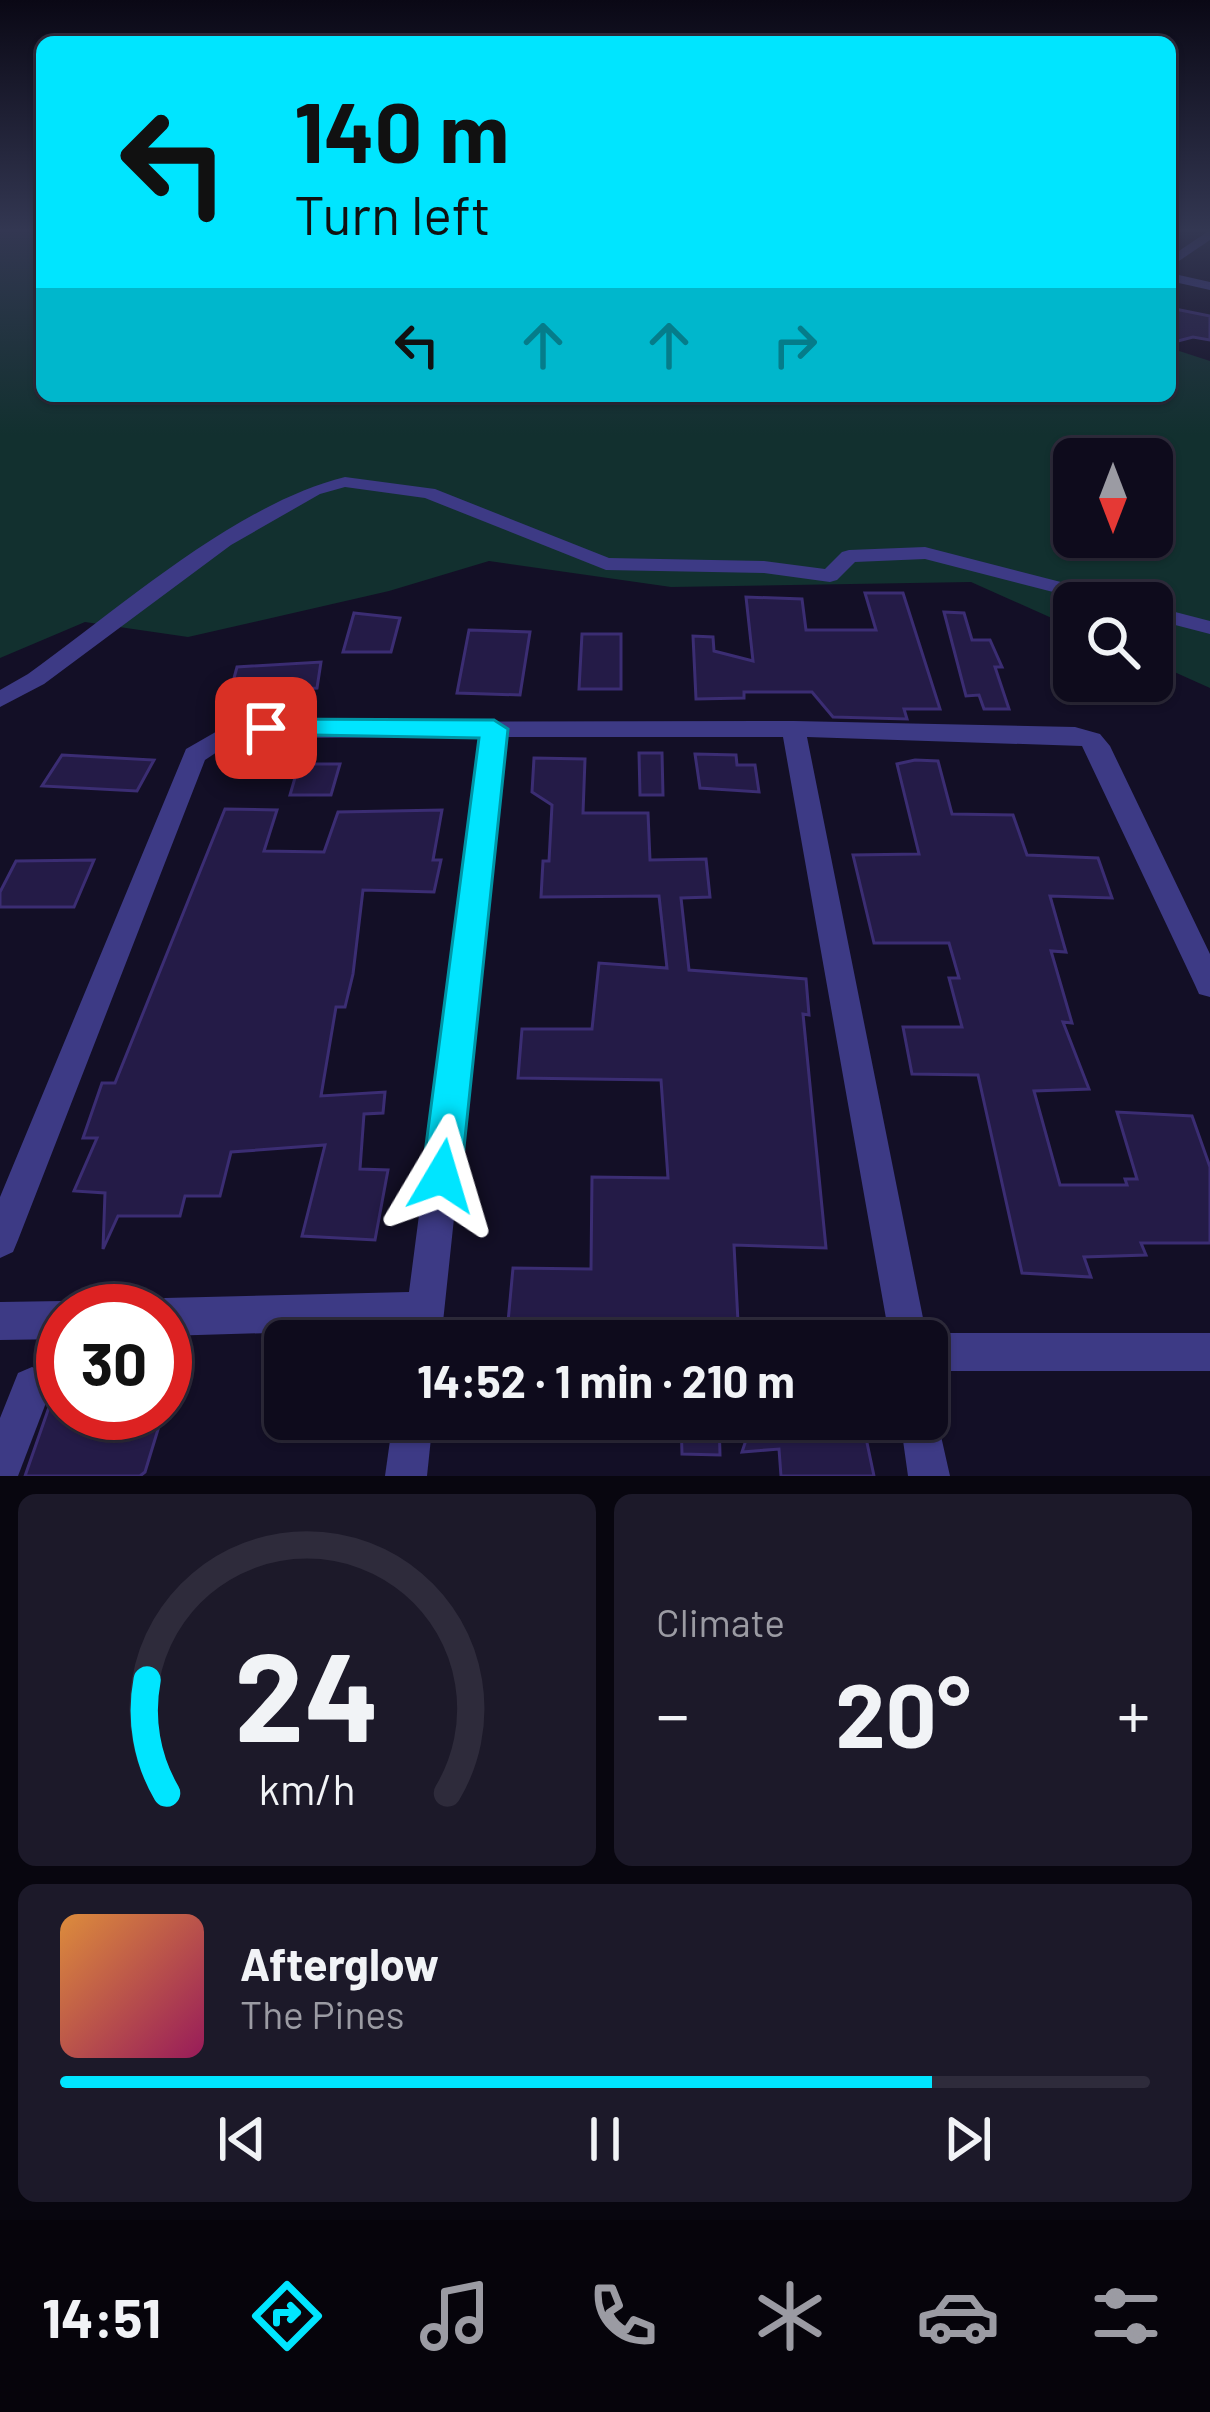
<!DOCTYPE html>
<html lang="en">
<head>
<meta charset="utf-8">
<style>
  :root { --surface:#0e0b1c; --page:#1c1929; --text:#f1f3f6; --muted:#9b9ba3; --line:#2e2b3b; --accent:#00e5ff }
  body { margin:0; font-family:Barlow,sans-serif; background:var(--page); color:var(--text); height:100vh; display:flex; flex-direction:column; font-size:45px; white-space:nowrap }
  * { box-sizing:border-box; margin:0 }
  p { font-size:39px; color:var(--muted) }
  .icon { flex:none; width:66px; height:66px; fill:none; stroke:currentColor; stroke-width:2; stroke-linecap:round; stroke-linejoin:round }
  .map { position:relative; height:1476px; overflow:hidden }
  .panel { display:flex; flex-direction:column; gap:18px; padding:18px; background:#08060f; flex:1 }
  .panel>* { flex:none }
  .guide { position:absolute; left:36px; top:36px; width:1140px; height:366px; border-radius:18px; box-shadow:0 3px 9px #0004,0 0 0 3px var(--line); background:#00e5ff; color:#111; overflow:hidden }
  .needle { width:78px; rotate:180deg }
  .tools { position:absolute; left:1053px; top:438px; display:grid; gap:24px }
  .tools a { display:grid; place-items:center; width:120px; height:120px; border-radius:18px; background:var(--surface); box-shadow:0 3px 9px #0004,0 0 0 3px var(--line); font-size:60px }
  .speed { position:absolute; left:36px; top:1284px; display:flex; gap:24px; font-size:60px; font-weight:700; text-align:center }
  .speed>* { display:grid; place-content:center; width:156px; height:156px; border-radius:50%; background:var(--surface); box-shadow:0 3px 9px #0004,0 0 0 3px var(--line); line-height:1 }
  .speed .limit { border:18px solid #d22; background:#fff; color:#111 }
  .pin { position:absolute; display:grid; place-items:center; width:102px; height:102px; color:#fff; margin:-51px; border-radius:24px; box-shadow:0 6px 18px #0006 }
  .me { position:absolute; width:132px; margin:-66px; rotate:7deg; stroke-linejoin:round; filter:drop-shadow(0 0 9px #0008) }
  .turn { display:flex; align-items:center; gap:42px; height:252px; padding:0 60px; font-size:54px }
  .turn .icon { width:156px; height:156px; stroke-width:2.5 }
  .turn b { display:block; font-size:84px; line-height:102px }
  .lanes { display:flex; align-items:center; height:114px; padding:0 60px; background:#0003; justify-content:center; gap:60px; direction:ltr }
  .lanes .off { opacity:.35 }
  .big { font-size:90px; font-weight:700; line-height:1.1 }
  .panel .widget { flex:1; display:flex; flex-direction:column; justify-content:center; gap:18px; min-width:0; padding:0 42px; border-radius:18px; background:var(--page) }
  .panel .dial { align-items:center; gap:0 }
  .dial svg { height:312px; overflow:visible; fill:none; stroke:var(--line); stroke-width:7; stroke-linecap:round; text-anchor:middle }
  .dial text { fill:var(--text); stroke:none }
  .song { display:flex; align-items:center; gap:36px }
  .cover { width:144px; height:144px; border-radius:18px; background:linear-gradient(135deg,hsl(30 70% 55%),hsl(330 70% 35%)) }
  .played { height:12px; border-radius:6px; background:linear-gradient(90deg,var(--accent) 80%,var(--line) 80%) }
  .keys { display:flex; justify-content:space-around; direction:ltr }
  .heat { display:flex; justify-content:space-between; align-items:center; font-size:66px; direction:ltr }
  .panel .tiles { flex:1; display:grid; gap:18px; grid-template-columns:1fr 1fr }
  .widget:last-child { grid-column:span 2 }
  .trip { position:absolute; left:264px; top:1320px; width:684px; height:120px; border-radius:18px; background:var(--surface); box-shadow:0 3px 9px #0004,0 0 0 3px var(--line); font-weight:700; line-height:120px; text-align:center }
  .tab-bar { display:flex; height:192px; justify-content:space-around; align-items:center; background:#06040b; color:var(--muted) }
  .tab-bar .icon { width:84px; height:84px }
  .tab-bar .selected { color:var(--accent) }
  .tab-bar b { font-size:54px; color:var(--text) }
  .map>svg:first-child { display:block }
  .green { fill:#12302f; fill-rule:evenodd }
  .building { fill:#241b47; stroke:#3b2d73; stroke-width:3 }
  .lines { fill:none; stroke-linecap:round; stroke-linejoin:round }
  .minor { fill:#3d3a85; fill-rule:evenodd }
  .route { fill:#00e5ff; stroke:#0095a6; stroke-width:3 }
</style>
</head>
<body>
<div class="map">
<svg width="1210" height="1476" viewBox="0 0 1210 1476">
  <rect width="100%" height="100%" fill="#130f26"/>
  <path class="green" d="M 0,229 L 42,229 L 42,396 L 1170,396 L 1170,348 L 1210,361 L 1210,688 L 1152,662 L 1152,603 L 1074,603 L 1074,628 L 971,582 L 671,587 L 489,561 L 389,591 L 188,637 L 85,622 L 0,658 ZM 1074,459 L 1152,459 L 1152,537 L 1074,537 Z"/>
  <g class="building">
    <path d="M 1170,308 L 1210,316 L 1210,340 L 1193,337 L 1170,343 Z"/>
    <path d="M 865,593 L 903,593 L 940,709 L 904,709 L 907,719 L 833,717 L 812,692 L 744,692 L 744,698 L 696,699 L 693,636 L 713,637 L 714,651 L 753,661 L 746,597 L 802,599 L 806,630 L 876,630 Z"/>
    <path d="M 944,612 L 964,613 L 972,640 L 990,640 L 1002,667 L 995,667 L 1009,709 L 984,709 L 979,695 L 966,696 Z"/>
    <path d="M 354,613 L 400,618 L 391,652 L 343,652 Z"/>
    <path d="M 469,630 L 530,632 L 520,695 L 457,693 Z"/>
    <path d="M 582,634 L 621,634 L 621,689 L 579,689 Z"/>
    <path d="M 321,662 L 317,688 L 230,693 L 237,667 Z"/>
    <path d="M 639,753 L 662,753 L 663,795 L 640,795 Z"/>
    <path d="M 695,754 L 736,755 L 737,765 L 755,765 L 759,792 L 700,788 Z"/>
    <path d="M 62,755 L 154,760 L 137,791 L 42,786 Z"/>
    <path d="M 534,758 L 585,759 L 583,813 L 648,813 L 650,860 L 706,859 L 710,897 L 681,898 L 689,970 L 806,979 L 809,1015 L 803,1014 L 826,1248 L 734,1245 L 739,1341 L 597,1340 L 597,1324 L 508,1322 L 513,1268 L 591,1269 L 592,1177 L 668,1178 L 661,1080 L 518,1078 L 522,1029 L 592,1029 L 599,963 L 667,968 L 659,896 L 541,897 L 543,861 L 549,861 L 552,805 L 532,792 Z"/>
    <path d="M 915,760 L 938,761 L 952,814 L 1013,815 L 1027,855 L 1098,858 L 1112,898 L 1050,896 L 1066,952 L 1051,951 L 1072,1023 L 1063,1022 L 1089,1089 L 1034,1091 L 1060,1185 L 1127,1185 L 1125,1179 L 1137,1179 L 1117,1112 L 1192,1116 L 1210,1167 L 1210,1243 L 1141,1243 L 1146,1255 L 1084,1257 L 1091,1277 L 1022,1273 L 978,1075 L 912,1074 L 903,1027 L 962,1027 L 949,978 L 959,978 L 949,943 L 874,943 L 853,855 L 919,854 L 897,764 Z"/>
    <path d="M 299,764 L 340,764 L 331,795 L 290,795 Z"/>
    <path d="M 225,809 L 277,810 L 264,851 L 324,852 L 338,812 L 442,810 L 433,860 L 441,860 L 434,892 L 363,890 L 353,974 L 345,1007 L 336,1007 L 321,1096 L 385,1092 L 383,1113 L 364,1114 L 360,1169 L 388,1170 L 375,1240 L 302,1236 L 325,1145 L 231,1152 L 220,1196 L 185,1196 L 180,1216 L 118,1216 L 103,1249 L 105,1193 L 74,1191 L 97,1138 L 83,1138 L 102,1083 L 115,1083 Z"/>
    <path d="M 94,860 L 74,907 L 0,907 L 0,892 L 16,861 Z"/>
    <path d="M 62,1370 L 63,1413 L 163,1413 L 145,1472 L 140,1476 L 25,1476 Z"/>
    <path d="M 520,1419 L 634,1419 L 634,1437 L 520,1435 Z"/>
    <path d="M 681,1419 L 719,1419 L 720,1455 L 682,1454 Z"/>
    <path d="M 753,1419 L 862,1419 L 874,1476 L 781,1476 L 779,1449 L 742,1452 Z"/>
  </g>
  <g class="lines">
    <g class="minor">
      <path d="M 1210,230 L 1210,240 L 1170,267 L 1170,257 Z"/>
      <path d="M 1170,273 L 1210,282 L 1210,290 L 1170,281 Z"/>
      <path d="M 345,477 L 435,489 L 609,558 L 764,561 L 825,569 L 842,552 L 849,550 L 925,547 L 1127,599 L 1130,603 L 1096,603 L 925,559 L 855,562 L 837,580 L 830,582 L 764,573 L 606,570 L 425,498 L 345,487 L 320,494 L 231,545 L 44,684 L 0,707 L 0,690 L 28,674 C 120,608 236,504 345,477 Z"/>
      <path d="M 1152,606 L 1210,621 L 1210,634 L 1152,619 Z"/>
      <path d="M 794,721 L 1075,727 L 1100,734 L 1110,746 L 1210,954 L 1210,997 L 1199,994 L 1195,985 L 1082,746 L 807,737 L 926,1333 L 1210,1333 L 1210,1371 L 927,1371 L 927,1341 L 890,1341 L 783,737 L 505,737 L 441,1341 L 403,1341 L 404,1329 L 165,1336 L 165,1311 L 149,1311 L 152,1304 L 165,1298 L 409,1292 L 481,737 L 238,738 L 205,760 L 18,1240 L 13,1252 L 0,1258 L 0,1197 L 186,749 L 233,722 Z"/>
      <path d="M 63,1301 L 78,1311 L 63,1311 L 63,1339 L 0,1340 L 0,1302 Z"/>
      <path d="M 32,1367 L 46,1373 L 52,1387 L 18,1476 L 0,1476 L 0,1418 L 18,1373 Z"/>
      <path d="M 927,1402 L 934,1405 L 950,1476 L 908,1476 L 900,1419 L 927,1419 Z"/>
      <path d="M 393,1419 L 433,1419 L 427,1476 L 385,1476 Z"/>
    </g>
  </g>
  <linearGradient id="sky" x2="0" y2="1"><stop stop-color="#0a0815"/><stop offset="0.53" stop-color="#333752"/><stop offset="1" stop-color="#333752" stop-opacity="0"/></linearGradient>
  <rect width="1210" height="435" fill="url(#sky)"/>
  <path class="route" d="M 266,719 L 494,720 L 508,729 L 461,1176 L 455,1189 L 442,1194 L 428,1189 L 422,1176 L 479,738 L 257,734 L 253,728 Z"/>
</svg>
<div class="tools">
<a><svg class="needle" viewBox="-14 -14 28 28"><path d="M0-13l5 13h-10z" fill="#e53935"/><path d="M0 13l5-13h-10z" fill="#9b9ba3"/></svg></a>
<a><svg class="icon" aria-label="search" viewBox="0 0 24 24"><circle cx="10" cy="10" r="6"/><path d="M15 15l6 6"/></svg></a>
</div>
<div class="speed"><div class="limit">30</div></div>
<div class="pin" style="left:266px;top:728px;background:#d93025"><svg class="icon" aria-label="arrive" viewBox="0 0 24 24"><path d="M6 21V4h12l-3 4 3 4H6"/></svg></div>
<svg class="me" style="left:442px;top:1176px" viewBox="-20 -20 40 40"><path d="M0-17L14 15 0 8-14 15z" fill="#00e5ff" stroke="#fff" stroke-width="4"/></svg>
<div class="trip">14:52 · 1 min · 210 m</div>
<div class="guide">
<div class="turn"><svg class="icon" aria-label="left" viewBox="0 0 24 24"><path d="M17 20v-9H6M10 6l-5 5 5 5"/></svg><div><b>140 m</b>Turn left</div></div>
<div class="lanes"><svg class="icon" aria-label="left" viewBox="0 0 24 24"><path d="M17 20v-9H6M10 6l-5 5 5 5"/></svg><svg class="icon off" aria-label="ahead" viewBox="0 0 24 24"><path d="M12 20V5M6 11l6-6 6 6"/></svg><svg class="icon off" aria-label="ahead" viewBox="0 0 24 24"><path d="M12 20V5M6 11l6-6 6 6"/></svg><svg class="icon off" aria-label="right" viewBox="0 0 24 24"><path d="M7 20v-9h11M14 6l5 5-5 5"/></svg></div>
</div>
</div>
<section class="panel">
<div class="tiles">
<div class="widget dial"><svg viewBox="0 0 100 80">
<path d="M14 69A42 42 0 1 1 86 69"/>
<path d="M14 69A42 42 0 0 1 9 40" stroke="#00e5ff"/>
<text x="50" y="56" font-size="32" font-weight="700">24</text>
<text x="50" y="72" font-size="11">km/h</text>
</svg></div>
<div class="widget"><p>Climate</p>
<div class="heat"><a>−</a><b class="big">20°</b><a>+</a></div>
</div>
<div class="widget">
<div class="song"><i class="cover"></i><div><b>Afterglow</b><p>The Pines</p></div></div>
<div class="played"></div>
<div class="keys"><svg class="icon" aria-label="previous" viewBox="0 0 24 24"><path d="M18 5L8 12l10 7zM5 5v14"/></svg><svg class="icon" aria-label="pause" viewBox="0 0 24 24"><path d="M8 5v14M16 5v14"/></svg><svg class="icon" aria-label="next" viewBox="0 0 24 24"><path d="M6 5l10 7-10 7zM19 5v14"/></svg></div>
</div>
</div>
</section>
<nav class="tab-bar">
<b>14:51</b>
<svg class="icon selected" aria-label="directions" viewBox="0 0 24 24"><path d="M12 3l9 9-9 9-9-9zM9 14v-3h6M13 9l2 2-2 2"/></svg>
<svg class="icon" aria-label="music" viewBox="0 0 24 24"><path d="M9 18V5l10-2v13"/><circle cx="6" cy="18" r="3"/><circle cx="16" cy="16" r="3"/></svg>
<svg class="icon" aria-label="phone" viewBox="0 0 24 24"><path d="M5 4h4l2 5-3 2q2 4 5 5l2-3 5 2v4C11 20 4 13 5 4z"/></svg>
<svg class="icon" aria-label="climate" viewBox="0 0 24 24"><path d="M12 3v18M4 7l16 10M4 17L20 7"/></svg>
<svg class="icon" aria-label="car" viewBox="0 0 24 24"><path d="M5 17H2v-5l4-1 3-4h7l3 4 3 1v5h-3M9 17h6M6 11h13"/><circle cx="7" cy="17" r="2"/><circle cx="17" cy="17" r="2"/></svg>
<svg class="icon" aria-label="filters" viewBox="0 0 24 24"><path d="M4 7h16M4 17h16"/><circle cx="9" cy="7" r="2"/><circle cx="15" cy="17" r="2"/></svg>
</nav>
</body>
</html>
